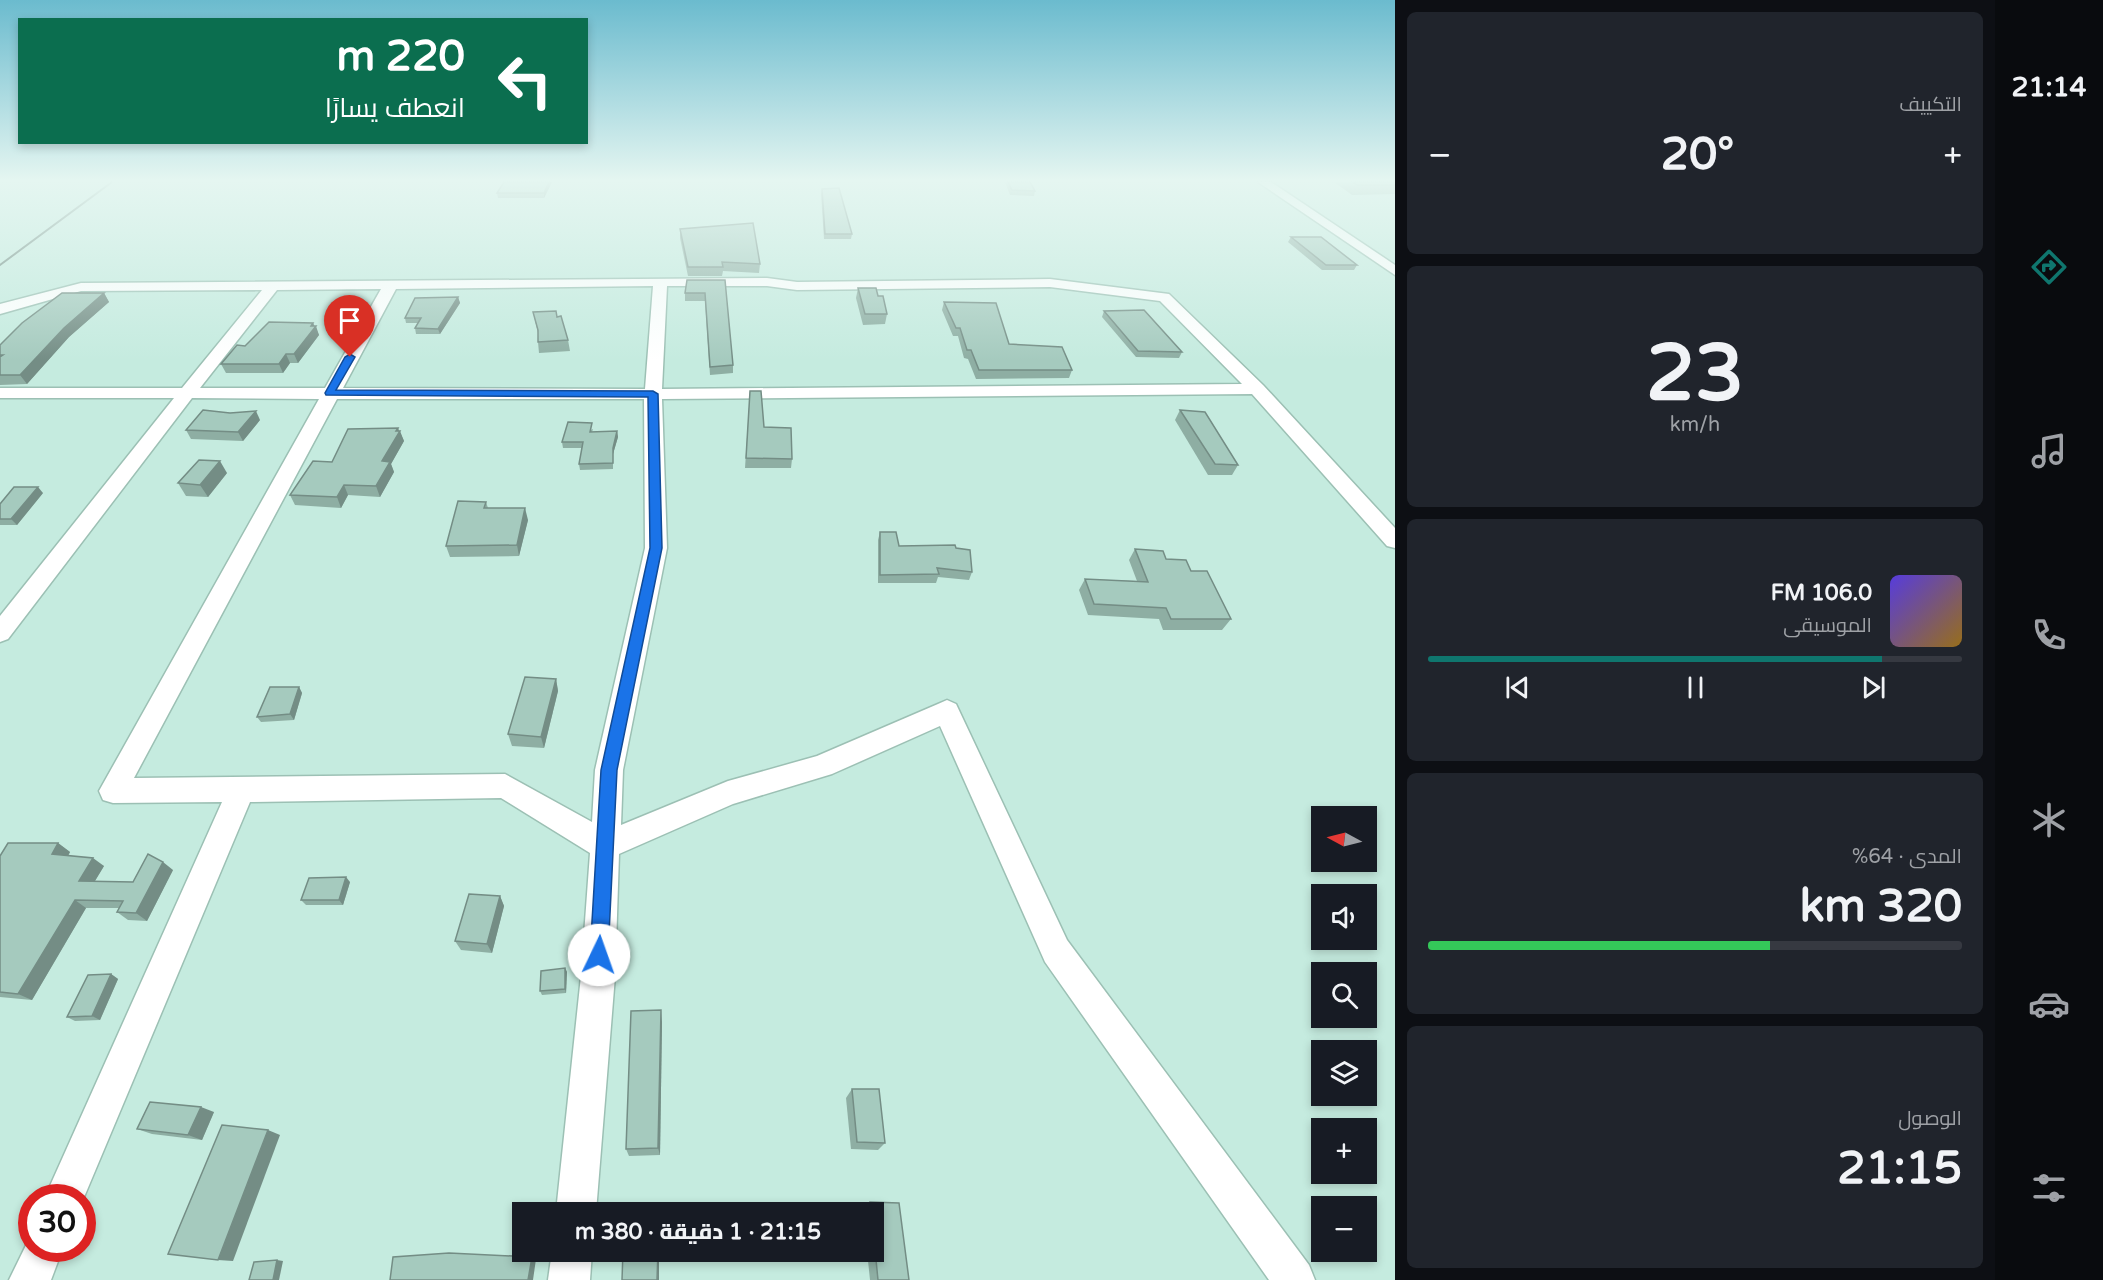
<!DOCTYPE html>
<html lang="ar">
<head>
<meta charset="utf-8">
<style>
  :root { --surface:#171b24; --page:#20242c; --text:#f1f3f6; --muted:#9ea1a6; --line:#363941; --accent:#0f766e }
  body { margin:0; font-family:"Varela Round",Cairo,sans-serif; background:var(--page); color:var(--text); direction:rtl; height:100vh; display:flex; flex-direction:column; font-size:22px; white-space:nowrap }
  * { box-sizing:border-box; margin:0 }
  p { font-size:20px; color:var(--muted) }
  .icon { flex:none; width:33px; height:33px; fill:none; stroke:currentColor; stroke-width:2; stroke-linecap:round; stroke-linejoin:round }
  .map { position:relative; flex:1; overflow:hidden; direction:ltr }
  .details { display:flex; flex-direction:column; gap:12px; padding:12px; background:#0d0f14; width:600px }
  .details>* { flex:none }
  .guide { position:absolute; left:18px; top:18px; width:570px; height:126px; border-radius:0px; box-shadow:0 3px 9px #0003; direction:rtl; background:#0b6e4f; color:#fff; overflow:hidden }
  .needle { width:39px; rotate:277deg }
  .tools { position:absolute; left:1311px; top:806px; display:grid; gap:12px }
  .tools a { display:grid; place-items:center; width:66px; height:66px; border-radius:0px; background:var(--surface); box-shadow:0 3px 9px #0003; font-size:30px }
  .speed { position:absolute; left:18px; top:1184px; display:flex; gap:12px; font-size:30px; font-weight:700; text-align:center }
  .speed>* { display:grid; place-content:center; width:78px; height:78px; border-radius:50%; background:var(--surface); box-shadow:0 3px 9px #0003; line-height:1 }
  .speed .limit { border:9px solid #d22; background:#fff; color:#111 }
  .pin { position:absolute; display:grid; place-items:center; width:51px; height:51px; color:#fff; margin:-62px -26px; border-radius:50% 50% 50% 0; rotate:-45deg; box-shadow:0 0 6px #0007 }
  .pin .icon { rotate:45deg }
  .me { position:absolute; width:66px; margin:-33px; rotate:3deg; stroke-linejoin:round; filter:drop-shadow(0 0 4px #0008) }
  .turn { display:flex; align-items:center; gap:21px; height:126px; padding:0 24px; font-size:27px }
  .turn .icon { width:78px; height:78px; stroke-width:2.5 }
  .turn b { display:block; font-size:42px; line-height:51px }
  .big { font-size:45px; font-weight:800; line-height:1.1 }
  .details .widget { flex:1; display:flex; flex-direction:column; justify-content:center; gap:9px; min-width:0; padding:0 21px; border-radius:9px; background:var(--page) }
  .details .dial { align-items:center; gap:0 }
  .dial b { font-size:78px; line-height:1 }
  .song { display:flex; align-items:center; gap:18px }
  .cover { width:72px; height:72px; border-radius:9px; background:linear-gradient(135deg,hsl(250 70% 55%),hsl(40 70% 35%)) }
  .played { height:6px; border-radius:3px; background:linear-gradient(90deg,var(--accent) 85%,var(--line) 85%) }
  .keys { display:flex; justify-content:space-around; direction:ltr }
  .heat { display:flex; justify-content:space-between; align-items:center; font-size:33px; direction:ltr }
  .charge { height:9px; border-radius:4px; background:linear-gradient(90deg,#34c759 64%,var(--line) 0) }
  .trip { position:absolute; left:512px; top:1202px; width:372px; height:60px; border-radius:0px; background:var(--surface); box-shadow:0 3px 9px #0003; font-weight:800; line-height:60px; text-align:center; direction:rtl }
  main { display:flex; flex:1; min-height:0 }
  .menu { display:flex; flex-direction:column; width:108px; justify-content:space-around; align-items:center; background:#090b0e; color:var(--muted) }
  .menu .icon { width:42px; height:42px }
  .menu .selected { color:var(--accent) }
  .menu b { font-size:27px; color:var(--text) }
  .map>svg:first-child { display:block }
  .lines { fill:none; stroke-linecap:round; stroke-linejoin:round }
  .minor-casing { stroke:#9cc0b4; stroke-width:3 }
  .minor { fill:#fff; fill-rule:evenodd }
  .rail { stroke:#6c857d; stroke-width:2 }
  .wall { fill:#8eaea3 }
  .shaded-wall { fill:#748d85 }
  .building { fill:#a5cabe; stroke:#748d85; stroke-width:1.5 }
  .route { fill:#1a73e8; stroke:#114b97; stroke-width:1.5 }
</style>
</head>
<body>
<main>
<nav class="menu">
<b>21:14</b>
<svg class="icon selected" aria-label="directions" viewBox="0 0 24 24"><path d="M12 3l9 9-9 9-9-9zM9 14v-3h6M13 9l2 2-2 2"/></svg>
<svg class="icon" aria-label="music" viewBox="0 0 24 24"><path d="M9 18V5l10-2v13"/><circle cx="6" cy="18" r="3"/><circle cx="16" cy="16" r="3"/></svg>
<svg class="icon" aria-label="phone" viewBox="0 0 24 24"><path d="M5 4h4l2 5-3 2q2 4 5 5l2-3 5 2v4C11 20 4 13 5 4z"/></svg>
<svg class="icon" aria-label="climate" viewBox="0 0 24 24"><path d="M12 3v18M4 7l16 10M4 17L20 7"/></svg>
<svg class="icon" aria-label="car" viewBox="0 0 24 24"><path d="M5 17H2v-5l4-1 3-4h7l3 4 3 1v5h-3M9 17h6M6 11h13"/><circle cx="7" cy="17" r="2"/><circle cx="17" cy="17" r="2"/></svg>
<svg class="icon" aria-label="filters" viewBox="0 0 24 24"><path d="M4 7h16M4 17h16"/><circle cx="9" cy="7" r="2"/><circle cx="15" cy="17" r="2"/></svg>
</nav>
<section class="details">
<div class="widget"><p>التكييف</p>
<div class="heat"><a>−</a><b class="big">20°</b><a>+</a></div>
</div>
<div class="widget dial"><b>23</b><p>km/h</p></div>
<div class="widget">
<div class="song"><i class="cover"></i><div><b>106.0 FM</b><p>الموسيقى</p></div></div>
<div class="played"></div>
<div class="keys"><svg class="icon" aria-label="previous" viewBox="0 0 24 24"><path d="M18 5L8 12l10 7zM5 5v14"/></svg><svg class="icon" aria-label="pause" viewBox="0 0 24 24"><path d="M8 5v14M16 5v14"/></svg><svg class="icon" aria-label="next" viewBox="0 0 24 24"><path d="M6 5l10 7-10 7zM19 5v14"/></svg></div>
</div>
<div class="widget"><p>المدى · 64%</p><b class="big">320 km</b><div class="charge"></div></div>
<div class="widget"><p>الوصول</p><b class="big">21:15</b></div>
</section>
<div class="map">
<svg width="1395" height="1280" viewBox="0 0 1395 1280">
  <rect width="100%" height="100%" fill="#c5ebdf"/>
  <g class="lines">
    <defs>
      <g id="minor">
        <path d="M 1258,182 L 1271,182 L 1395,265 L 1395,275 Z"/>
        <path d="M 767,278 L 797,282 L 1050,279 L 1169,294 L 1263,385 L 1395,528 L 1395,548 L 1387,546 L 1252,394 L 662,399 L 667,548 L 623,770 L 621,825 L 728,781 L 817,756 L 938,704 L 947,700 L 956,704 L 1067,940 L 1309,1265 L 1315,1280 L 1269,1280 L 1045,962 L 940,726 L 832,774 L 733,804 L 619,854 L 615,976 L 596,1212 L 556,1212 L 581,976 L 590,853 L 501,798 L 250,802 L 82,1202 L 82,1197 L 45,1197 L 222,802 L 113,803 L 103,800 L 99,791 L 319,399 L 192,398 L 8,639 L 0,642 L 0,616 L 174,398 L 0,398 L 0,388 L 182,388 L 262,290 L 81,291 L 0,314 L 0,304 L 81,283 ZM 653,286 L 645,389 L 343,388 L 396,289 ZM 667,286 L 767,286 L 797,290 L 1050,287 L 1160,301 L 1242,384 L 662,389 ZM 381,289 L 325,388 L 200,388 L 277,290 ZM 337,399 L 644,399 L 645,548 L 595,770 L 592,822 L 505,774 L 134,778 Z"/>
        <path d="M 32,1233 L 32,1248 L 63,1248 L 51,1280 L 9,1280 Z"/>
        <path d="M 552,1251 L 592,1251 L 590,1280 L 548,1280 Z"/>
      </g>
    </defs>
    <use href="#minor" class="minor-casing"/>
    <use href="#minor" class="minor"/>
    <path class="rail" d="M 0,265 L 112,182"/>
  </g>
  <g class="wall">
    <path d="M 552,182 L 544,198 L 498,198 L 497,193 Z"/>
    <path d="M 1005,182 L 1030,182 L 1035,191 L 1034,196 L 1010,195 Z"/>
    <path d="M 1334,182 L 1395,182 L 1395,194 L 1352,195 Z"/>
    <path d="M 822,189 L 852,234 L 851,239 L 824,239 L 821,194 Z"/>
    <path d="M 680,229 L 760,264 L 759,273 L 723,271 L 722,276 L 688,276 L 680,238 Z"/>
    <path d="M 1291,237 L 1357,265 L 1354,270 L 1322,270 L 1288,242 Z"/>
    <path d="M 725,280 L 733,365 L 733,373 L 710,375 L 705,301 L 685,301 L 685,293 Z"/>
    <path d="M 858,288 L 878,296 L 887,314 L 885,324 L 863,325 L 856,298 Z"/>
    <path d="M 104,293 L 109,302 L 69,337 L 27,384 L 0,385 L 0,345 Z"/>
    <path d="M 458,297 L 460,303 L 440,334 L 416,334 L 415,328 L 418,323 L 406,323 L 405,318 Z"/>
    <path d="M 944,302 L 1009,344 L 1072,370 L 1069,378 L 976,379 L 968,359 L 964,358 L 958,336 L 953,336 L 942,310 Z"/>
    <path d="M 1104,311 L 1182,352 L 1179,358 L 1136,357 L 1102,317 Z"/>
    <path d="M 533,312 L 568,340 L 570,351 L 539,353 L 538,342 L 538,333 Z"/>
    <path d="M 313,323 L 319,335 L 298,363 L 290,363 L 283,373 L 226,373 L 221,364 L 245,346 Z"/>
    <path d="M 750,391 L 764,427 L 792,459 L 791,468 L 745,468 Z"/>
    <path d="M 1180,410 L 1238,465 L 1232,475 L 1208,475 L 1175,420 Z"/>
    <path d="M 260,420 L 243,441 L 191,439 L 186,430 Z"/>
    <path d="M 398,428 L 404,441 L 391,464 L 394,472 L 380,497 L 348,495 L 341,508 L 295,505 L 290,495 L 332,462 Z"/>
    <path d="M 593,429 L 592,432 L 617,431 L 618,437 L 613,454 L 613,469 L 580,470 L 579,464 L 582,448 L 563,448 L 562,442 Z"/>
    <path d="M 227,473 L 208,497 L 186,496 L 178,483 Z"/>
    <path d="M 43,493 L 17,525 L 0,525 L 0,504 Z"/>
    <path d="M 486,502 L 488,508 L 528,520 L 519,556 L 450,557 L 446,546 Z"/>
    <path d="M 880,532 L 899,546 L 956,548 L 972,572 L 969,580 L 938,577 L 936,583 L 878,583 L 878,540 Z"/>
    <path d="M 1135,549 L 1166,559 L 1191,571 L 1231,619 L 1222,630 L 1163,630 L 1159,619 L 1088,615 L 1079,590 L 1085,579 L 1137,581 L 1129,560 Z"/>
    <path d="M 556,679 L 558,691 L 544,748 L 512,746 L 508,734 Z"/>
    <path d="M 299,687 L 302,693 L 294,720 L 261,722 L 257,717 Z"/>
    <path d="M 58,843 L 70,852 L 68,856 L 104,866 L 95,881 L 133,882 L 173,870 L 147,921 L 128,920 L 117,912 L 119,908 L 86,908 L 32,1000 L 0,997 L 0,856 Z"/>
    <path d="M 350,882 L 343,905 L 306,905 L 301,900 Z"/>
    <path d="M 500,896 L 504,906 L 492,953 L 461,950 L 455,941 Z"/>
    <path d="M 565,968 L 567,972 L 566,993 L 542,995 L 540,991 Z"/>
    <path d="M 111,974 L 118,979 L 100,1020 L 75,1021 L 67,1017 Z"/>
    <path d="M 662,1022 L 660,1155 L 629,1156 L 626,1149 Z"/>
    <path d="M 852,1089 L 885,1143 L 878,1150 L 851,1149 L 846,1098 Z"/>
    <path d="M 214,1112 L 202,1140 L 152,1134 L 137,1129 Z"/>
    <path d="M 870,1202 L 909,1280 L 870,1280 L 867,1251 L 873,1251 L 873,1212 L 863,1212 L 863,1207 Z"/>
  </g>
  <g class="shaded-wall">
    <path d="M 549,182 L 552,182 L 544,198 L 544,193 Z"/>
    <path d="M 104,293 L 109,302 L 69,337 L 27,384 L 20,375 L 64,328 Z"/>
    <path d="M 458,297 L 460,303 L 440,334 L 438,329 Z"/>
    <path d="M 313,323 L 315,328 L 316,326 L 319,335 L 298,363 L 294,354 Z"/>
    <path d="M 286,354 L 290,363 L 283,373 L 279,364 Z"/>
    <path d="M 256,411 L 260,420 L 243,441 L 238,432 Z"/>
    <path d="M 398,428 L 399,433 L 400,431 L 404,441 L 391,464 L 394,472 L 380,497 L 376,486 L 382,461 Z"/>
    <path d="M 617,431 L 618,437 L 613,454 L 613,469 L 613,448 Z"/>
    <path d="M 220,461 L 227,473 L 208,497 L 200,485 Z"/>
    <path d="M 344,485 L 348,495 L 341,508 L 337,497 Z"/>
    <path d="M 38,487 L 43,493 L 17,525 L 11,519 Z"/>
    <path d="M 525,508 L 528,520 L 519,556 L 517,545 Z"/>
    <path d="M 556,679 L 558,691 L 544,748 L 541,737 Z"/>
    <path d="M 299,687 L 302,693 L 294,720 L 290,714 Z"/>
    <path d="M 58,843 L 70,852 L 64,863 L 52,854 Z"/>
    <path d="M 93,858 L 104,866 L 90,889 L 79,881 Z"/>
    <path d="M 163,862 L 173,870 L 147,921 L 136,913 Z"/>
    <path d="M 346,877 L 350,882 L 343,905 L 339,900 Z"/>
    <path d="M 500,896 L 504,906 L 492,953 L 487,944 Z"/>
    <path d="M 75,900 L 86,908 L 32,1000 L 18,994 Z"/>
    <path d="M 565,968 L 567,972 L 566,993 L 565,989 Z"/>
    <path d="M 111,974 L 118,979 L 100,1020 L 92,1016 Z"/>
    <path d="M 661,1010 L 662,1022 L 660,1155 L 658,1148 Z"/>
    <path d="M 201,1107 L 214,1112 L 202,1140 L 188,1135 Z"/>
    <path d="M 268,1130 L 280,1135 L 233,1261 L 218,1260 Z"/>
    <path d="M 658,1251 L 659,1251 L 659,1280 L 657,1280 Z"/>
    <path d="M 532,1257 L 536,1259 L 533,1280 L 528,1280 Z"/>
    <path d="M 277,1260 L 283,1261 L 279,1280 L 273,1280 Z"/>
  </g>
  <g class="building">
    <path d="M 504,182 L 549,182 L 544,193 L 497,193 Z"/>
    <path d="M 1008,182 L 1030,182 L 1035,191 L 1012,190 Z"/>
    <path d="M 1353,182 L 1395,182 L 1395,185 L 1357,185 Z"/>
    <path d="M 839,188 L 852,234 L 825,234 L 822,189 Z"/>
    <path d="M 753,223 L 760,264 L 722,262 L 723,267 L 688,267 L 680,229 Z"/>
    <path d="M 1291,237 L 1321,237 L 1357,265 L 1326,265 Z"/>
    <path d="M 687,280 L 725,280 L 733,365 L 710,367 L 705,293 L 685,293 Z"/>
    <path d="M 858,288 L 876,288 L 878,296 L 883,296 L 887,314 L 865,314 Z"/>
    <path d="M 62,293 L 104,293 L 64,328 L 20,375 L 0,375 L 0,357 L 3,355 L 0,355 L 0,345 L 22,323 Z"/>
    <path d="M 458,297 L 438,329 L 415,328 L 421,318 L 405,318 L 415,298 Z"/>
    <path d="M 944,302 L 996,303 L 1009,344 L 1062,347 L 1072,370 L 979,370 L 971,350 L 967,350 L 960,328 L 956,328 Z"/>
    <path d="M 1144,310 L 1182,352 L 1138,351 L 1104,311 Z"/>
    <path d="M 556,311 L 557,317 L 561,316 L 568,340 L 538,342 L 538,330 L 533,312 Z"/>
    <path d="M 269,322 L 313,323 L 311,326 L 316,326 L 294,354 L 286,354 L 279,364 L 221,364 L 237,345 L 245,346 Z"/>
    <path d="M 750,391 L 761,391 L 764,427 L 791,428 L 792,459 L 746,458 Z"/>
    <path d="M 203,410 L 230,413 L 256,411 L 238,432 L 186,430 Z"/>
    <path d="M 1180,410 L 1205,412 L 1238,465 L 1215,464 Z"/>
    <path d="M 568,422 L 592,423 L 590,432 L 617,431 L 613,448 L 613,463 L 579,464 L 583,442 L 562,442 Z"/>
    <path d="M 398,428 L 396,431 L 400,431 L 382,461 L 390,462 L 376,486 L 344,485 L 337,497 L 290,495 L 313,461 L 332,462 L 348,429 Z"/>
    <path d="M 199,460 L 220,461 L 200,485 L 178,483 Z"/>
    <path d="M 14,487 L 38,487 L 11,519 L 0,519 L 0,504 Z"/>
    <path d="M 458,501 L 486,502 L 484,508 L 525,508 L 517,545 L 446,546 Z"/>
    <path d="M 880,532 L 896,532 L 899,546 L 955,545 L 956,548 L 970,550 L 972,572 L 937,568 L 939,574 L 880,575 Z"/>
    <path d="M 1135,549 L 1163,551 L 1166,559 L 1186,560 L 1191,571 L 1207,571 L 1231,619 L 1171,619 L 1166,608 L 1094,604 L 1085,579 L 1148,582 Z"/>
    <path d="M 525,677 L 556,679 L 541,737 L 508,734 Z"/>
    <path d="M 270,687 L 299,687 L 290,714 L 257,717 Z"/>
    <path d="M 8,843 L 58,843 L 52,854 L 93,858 L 79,881 L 133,882 L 148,854 L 163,862 L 136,913 L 117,912 L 123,901 L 75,900 L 18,994 L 0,992 L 0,856 Z"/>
    <path d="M 346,877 L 339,900 L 301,900 L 309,878 Z"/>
    <path d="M 469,894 L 500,896 L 487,944 L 455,941 Z"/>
    <path d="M 565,968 L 565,989 L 540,991 L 541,971 Z"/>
    <path d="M 111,974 L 92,1016 L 67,1017 L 88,975 Z"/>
    <path d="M 661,1010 L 658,1148 L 626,1149 L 631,1011 Z"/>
    <path d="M 852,1089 L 879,1089 L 885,1143 L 857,1142 Z"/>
    <path d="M 150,1102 L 201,1107 L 188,1135 L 137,1129 Z"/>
    <path d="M 222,1125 L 268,1130 L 218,1260 L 168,1254 Z"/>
    <path d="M 870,1202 L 899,1203 L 909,1280 L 878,1280 L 873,1229 L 873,1212 L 871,1212 Z"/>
    <rect x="625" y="1205" width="34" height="7"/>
    <path d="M 623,1251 L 658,1251 L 657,1280 L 622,1280 Z"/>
    <path d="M 449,1253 L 532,1257 L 528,1280 L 390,1280 L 393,1257 Z"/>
    <path d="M 277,1260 L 273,1280 L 249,1280 L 254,1262 Z"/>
  </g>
  <linearGradient id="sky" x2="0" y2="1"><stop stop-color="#6bbbce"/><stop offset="0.5" stop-color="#e5f6f1"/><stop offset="1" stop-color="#e5f6f1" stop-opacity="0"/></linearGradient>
  <rect width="1395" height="361" fill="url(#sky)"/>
  <path class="route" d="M 350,354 L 355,357 L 336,390 L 653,391 L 658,394 L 662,548 L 617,770 L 608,955 L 606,961 L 599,964 L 593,961 L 590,955 L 601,770 L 650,548 L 648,397 L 326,395 L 325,393 L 345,357 Z"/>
</svg>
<div class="tools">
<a><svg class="needle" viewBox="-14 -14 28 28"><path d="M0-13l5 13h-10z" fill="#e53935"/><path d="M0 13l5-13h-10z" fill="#9ea1a6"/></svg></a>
<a><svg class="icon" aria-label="sound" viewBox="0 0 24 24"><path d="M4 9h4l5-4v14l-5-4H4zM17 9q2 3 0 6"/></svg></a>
<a><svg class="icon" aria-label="search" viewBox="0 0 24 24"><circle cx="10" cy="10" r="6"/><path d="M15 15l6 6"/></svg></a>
<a><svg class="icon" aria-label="layers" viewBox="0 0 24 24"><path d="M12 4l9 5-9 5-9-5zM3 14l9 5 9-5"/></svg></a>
<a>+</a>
<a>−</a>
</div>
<div class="speed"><div class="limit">30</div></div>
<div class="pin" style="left:350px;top:357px;background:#d93025"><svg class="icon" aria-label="arrive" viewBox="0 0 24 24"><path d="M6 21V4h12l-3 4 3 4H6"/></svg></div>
<svg class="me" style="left:599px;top:955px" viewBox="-20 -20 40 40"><circle r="19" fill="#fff"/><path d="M0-13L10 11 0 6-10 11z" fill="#1a73e8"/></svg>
<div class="trip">21:15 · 1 دقيقة · 380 m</div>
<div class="guide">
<div class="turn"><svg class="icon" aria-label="left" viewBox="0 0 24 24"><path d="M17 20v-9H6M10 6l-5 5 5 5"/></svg><div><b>220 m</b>انعطف يسارًا</div></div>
</div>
</div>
</main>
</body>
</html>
